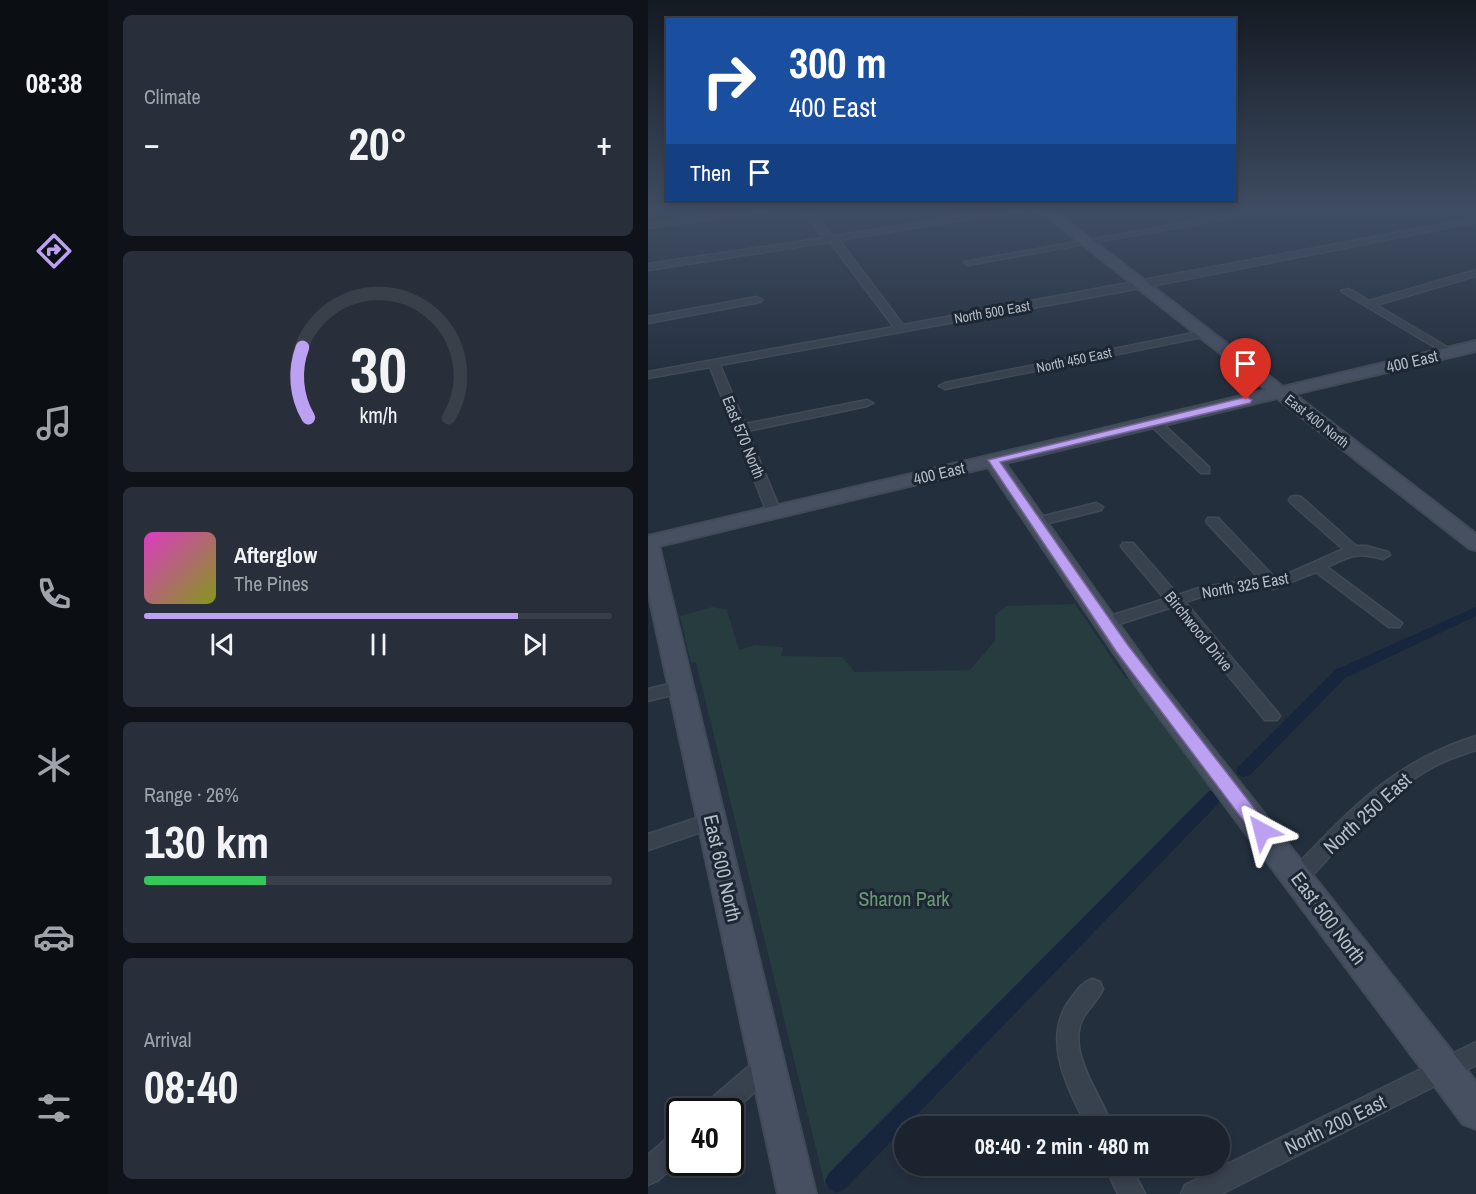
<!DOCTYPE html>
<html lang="en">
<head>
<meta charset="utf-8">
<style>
  :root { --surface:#1b232e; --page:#282f3a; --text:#f1f3f6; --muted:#a0a4aa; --line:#39404a; --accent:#bca0f2 }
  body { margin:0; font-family:"Archivo Narrow",sans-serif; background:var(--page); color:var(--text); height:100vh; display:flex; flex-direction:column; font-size:22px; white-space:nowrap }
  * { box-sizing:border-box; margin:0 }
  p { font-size:20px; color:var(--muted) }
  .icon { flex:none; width:33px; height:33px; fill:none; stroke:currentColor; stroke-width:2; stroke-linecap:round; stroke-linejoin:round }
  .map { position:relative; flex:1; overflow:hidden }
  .side { display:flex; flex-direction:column; gap:15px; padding:15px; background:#0f1319; width:540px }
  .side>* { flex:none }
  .banner { position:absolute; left:18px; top:18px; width:570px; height:183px; border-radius:0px; box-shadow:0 3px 9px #0003,0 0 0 2px var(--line); background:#1a4fa0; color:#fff; overflow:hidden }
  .speed { position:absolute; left:18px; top:1098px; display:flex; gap:12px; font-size:30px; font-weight:700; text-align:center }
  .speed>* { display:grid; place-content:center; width:78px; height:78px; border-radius:50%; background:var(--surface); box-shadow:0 3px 9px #0003,0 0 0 2px var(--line); line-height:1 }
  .speed .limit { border:3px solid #111; border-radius:9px; background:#fff; color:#111 }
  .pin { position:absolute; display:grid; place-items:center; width:51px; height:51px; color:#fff; margin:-62px -26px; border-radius:50% 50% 50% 0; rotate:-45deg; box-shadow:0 0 6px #0007 }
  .pin .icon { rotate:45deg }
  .me { position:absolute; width:66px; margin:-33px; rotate:322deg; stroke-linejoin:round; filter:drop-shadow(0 0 4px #0008) }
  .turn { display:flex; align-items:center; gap:21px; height:126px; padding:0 24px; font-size:27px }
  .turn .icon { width:78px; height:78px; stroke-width:2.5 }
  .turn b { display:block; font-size:42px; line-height:51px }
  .then { display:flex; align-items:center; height:57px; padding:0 24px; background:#0003; gap:12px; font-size:22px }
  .big { font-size:45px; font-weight:800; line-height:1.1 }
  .side .tile { flex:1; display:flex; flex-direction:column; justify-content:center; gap:9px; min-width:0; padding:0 21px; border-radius:9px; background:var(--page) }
  .side .dial { align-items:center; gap:0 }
  .dial svg { height:156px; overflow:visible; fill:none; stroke:var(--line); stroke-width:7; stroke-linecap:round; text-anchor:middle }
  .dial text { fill:var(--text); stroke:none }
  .song { display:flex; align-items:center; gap:18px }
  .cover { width:72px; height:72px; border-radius:9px; background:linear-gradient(135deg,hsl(310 70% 55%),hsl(70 70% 35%)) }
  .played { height:6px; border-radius:3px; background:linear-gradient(90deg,var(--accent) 80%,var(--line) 80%) }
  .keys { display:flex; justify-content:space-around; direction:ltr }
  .heat { display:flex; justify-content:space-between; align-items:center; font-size:33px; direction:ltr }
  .charge { height:9px; border-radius:4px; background:linear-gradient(90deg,#34c759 26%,var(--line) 0) }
  .trip { position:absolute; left:246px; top:1116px; width:336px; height:60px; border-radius:30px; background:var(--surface); box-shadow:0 3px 9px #0003,0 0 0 2px var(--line); font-weight:800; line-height:60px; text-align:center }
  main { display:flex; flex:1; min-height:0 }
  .menu { display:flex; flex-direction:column; width:108px; justify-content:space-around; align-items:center; background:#0b0e12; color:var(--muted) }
  .menu .icon { width:42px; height:42px }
  .menu .active { color:var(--accent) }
  .menu b { font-size:27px; color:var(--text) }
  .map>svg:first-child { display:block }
  .green { fill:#263c3f }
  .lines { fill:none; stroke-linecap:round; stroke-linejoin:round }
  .canal { fill:#17263c; fill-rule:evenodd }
  .street-casing { stroke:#414a57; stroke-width:3 }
  .secondary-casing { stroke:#414a57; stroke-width:4 }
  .street { fill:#38414e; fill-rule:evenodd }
  .secondary { fill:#465061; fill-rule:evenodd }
  .route { fill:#bca0f2; stroke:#7a689d; stroke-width:1.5 }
  .labels { text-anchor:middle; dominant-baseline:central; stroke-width:6; stroke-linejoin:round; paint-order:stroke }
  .far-street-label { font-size:14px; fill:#b4bcc9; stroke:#1d2633 }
  .street-label { font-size:16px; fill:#b4bcc9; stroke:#1d2633 }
  .near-street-label { font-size:20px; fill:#b4bcc9; stroke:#1d2633 }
  .near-park-label { font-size:20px; fill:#6b9a76; stroke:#1d2633 }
</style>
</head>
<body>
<main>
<nav class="menu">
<b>08:38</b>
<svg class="icon active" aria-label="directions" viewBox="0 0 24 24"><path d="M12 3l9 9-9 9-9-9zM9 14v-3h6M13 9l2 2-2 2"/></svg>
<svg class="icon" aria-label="music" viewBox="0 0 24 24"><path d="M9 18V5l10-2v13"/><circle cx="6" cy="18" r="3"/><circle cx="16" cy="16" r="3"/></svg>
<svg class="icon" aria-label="phone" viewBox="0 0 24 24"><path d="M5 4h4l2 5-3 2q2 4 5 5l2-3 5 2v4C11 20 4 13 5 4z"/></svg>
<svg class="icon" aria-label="climate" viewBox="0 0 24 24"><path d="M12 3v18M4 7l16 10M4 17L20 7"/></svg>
<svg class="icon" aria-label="car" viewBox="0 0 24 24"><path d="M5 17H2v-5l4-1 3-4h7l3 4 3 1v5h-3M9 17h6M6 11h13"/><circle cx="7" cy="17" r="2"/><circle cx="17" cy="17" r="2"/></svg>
<svg class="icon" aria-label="filters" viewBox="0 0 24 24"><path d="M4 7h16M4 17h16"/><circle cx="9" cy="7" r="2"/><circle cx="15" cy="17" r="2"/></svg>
</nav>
<section class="side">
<div class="tile"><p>Climate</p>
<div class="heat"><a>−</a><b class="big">20°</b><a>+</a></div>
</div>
<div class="tile dial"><svg viewBox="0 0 100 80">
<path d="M14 69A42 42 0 1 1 86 69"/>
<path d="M14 69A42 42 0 0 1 11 33" stroke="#bca0f2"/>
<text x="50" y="56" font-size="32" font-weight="700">30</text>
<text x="50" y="72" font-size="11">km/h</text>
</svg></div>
<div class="tile">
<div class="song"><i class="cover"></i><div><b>Afterglow</b><p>The Pines</p></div></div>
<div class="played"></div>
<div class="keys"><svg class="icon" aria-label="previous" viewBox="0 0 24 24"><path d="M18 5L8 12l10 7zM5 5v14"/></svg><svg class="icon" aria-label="pause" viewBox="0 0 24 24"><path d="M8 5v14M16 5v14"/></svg><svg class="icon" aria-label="next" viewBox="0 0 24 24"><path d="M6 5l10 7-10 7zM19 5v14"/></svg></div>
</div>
<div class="tile"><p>Range · 26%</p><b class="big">130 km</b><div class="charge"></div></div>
<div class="tile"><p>Arrival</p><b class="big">08:40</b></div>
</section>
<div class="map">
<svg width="828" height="1194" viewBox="0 0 828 1194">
  <rect width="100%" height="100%" fill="#242f3e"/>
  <path class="green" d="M 427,604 L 478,679 L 485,677 L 566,788 L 177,1185 L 48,662 L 43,663 L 32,616 L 64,607 L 79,610 L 91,650 L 107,645 L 135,647 L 133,656 L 194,657 L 207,672 L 322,670 L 347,641 L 347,615 L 359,606 Z"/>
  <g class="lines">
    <g class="canal">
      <path d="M 828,607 L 828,616 L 697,678 L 602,775 L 596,777 L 590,775 L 588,771 L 590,767 L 687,670 Z"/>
      <path d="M 567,789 L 573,791 L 575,796 L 573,801 L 197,1189 L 189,1193 L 181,1189 L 177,1181 L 181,1173 L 561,791 Z"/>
    </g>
    <defs>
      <g id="street">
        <path d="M 99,210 L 122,210 L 0,228 L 0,224 Z"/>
        <path d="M 155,210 L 163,210 L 185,236 L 355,210 L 376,210 L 191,240 L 255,325 L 828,218 L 828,222 L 493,288 L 72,365 L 97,424 L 219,400 L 225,403 L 219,406 L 99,431 L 133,512 L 126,516 L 119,512 L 62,367 L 0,378 L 0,372 L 246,327 L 182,242 L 0,270 L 0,264 L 176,238 Z"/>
        <path d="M 608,210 L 627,210 L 320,265 L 316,262 Z"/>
        <path d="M 828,270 L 828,276 L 728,305 L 804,350 L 805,352 L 800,355 L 693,291 L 701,289 L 721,301 Z"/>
        <path d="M 109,297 L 114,300 L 112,302 L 0,323 L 0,317 Z"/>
        <path d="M 555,331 L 560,334 L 559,336 L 297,389 L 291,386 L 297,383 Z"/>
        <path d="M 506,418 L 510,419 L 561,467 L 561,473 L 553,473 L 502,425 L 500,422 Z"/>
        <path d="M 648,496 L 653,497 L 708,546 L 718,546 L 740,552 L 742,555 L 735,559 C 707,552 705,555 679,567 L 754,623 L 751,627 L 741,627 L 668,572 L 625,589 L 619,587 L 556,596 L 537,602 L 629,712 L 632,716 L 629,720 L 617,720 L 524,607 L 462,627 L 452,627 L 449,623 L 452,619 L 517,599 L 475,549 L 473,546 L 475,543 L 485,543 L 530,595 L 554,587 L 612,579 L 560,524 L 558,521 L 560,518 L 570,518 L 626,577 L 637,575 L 695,549 L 643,503 L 641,500 L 643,497 Z"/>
        <path d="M 448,503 L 455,507 L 453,510 L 389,526 L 382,522 L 384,519 Z"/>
        <path d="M 33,681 L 39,683 L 41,687 L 39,691 L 0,701 L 0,689 Z"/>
        <path d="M 828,736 L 828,750 C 813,755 798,760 785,767 C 734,795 696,842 657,883 L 650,885 L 643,883 L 640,877 L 643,871 C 703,809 743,763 828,736 Z"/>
        <path d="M 64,813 L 71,816 L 74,821 L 71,826 L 0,850 L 0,834 Z"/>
        <path d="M 444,979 L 452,982 L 455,989 C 450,1001 439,1009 434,1020 C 419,1054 454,1096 464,1126 L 439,1126 C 419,1087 392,1037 424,997 C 430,989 435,982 444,979 Z"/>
        <path d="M 828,1042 L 828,1065 L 573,1194 L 533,1194 L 537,1185 Z"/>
        <path d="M 120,1053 L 128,1057 L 132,1065 L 128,1073 L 82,1114 L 82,1112 L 55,1112 L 58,1103 L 112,1057 Z"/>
        <path d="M 32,1132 L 32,1161 L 9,1181 L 0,1185 L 0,1155 L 23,1135 Z"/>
        <path d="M 457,1166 L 483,1166 L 497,1194 L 470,1194 Z"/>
      </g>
      <path id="secondary" d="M 391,210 L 405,210 L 635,387 L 828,341 L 828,351 L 646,394 L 828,534 L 828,550 L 821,548 L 629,398 L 357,463 L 509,678 L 828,1082 L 828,1129 L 815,1124 L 491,690 L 340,467 L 11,546 L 168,1194 L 130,1194 L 0,591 L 0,536 L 619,390 Z"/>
    </defs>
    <use href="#street" class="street-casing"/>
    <use href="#secondary" class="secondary-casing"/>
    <use href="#street" class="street"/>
    <use href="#secondary" class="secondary"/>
  </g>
  <linearGradient id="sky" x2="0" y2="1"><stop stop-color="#141a22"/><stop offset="0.56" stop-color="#3f4d63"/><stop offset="1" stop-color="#3f4d63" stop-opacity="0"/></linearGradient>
  <rect width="828" height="377" fill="url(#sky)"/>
  <path class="route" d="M 598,397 L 604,400 L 602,403 L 352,462 L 479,644 L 620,826 L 622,831 L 620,836 L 607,836 L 468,651 L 340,460 Z"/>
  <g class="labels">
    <g class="far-street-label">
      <text transform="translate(344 312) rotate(-10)">North 500 East</text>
      <text transform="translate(426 360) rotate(-12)">North 450 East</text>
      <text transform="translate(669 421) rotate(38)">East 400 North</text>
    </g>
    <g class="street-label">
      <text transform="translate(764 361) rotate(-13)">400 East</text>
      <text transform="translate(96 437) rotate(68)">East 570 North</text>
      <text transform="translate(291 473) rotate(-13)">400 East</text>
      <text transform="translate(597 585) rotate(-10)">North 325 East</text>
      <text transform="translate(551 631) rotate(51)">Birchwood Drive</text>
    </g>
    <g class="near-street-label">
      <text transform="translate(719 813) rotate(-42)">North 250 East</text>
      <text transform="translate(75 868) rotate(77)">East 600 North</text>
      <text transform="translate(681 918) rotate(53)">East 500 North</text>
      <text transform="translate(687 1124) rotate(-26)">North 200 East</text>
    </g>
    <g class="near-park-label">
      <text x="256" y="898">Sharon Park</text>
    </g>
  </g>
</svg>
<div class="speed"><div class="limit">40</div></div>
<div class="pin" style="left:598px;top:400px;background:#d93025"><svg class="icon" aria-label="arrive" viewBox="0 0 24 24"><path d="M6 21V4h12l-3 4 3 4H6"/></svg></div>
<svg class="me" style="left:614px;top:831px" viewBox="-20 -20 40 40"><path d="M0-17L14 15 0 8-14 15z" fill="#bca0f2" stroke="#fff" stroke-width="4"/></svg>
<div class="trip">08:40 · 2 min · 480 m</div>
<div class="banner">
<div class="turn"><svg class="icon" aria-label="right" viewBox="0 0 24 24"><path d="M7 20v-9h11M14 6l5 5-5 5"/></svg><div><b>300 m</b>400 East</div></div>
<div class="then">Then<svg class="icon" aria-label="arrive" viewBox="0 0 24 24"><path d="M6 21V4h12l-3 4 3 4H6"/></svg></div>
</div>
</div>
</main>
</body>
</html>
